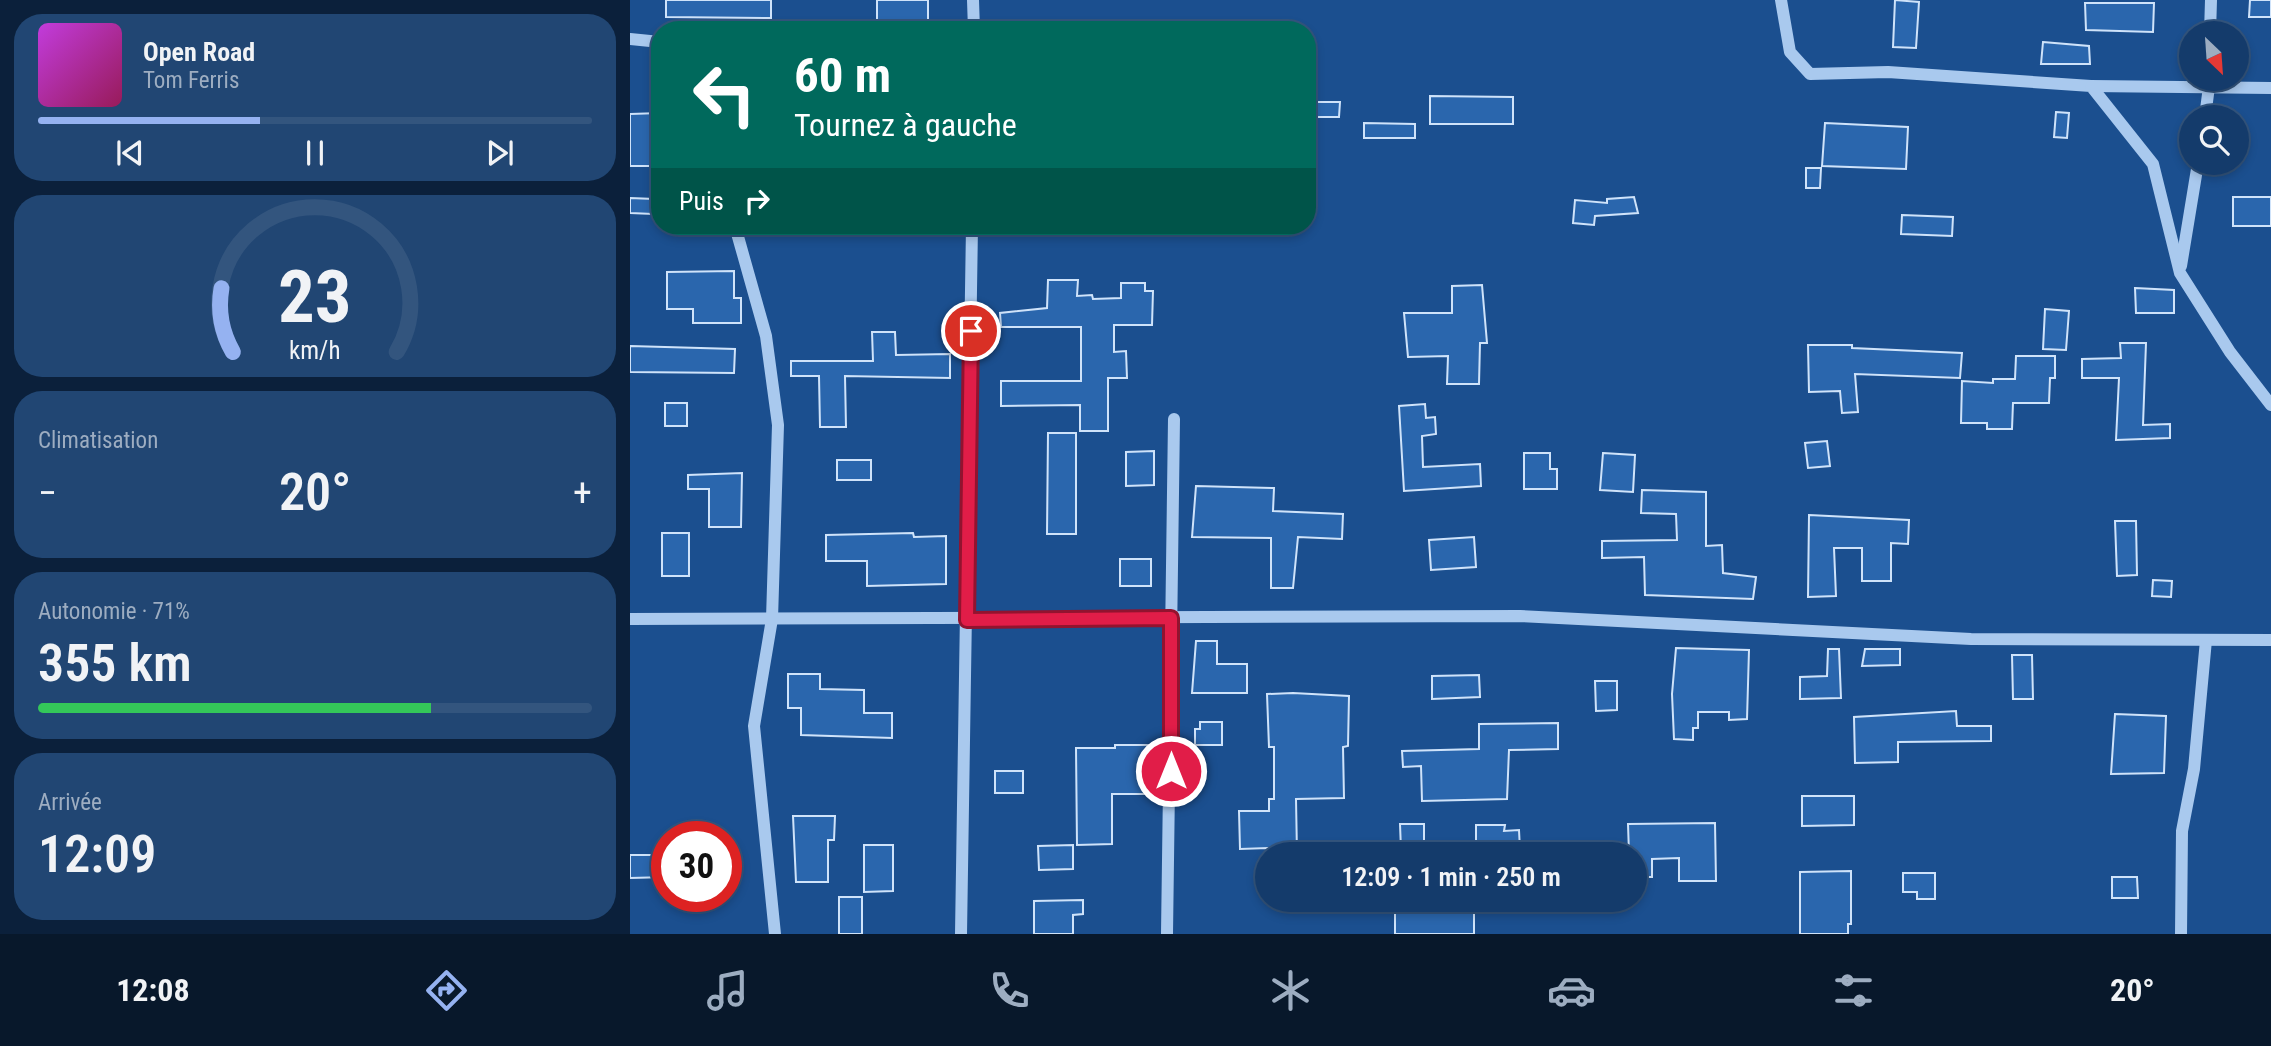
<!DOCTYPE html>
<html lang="fr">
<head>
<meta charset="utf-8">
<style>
  :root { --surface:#143b6b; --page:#214673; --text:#f1f3f6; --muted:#9dadc1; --line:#33557e; --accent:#95b2f1 }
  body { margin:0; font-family:"Roboto Condensed",sans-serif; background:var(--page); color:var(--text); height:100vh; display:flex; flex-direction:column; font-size:26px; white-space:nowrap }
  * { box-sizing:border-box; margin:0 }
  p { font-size:23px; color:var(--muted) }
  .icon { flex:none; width:38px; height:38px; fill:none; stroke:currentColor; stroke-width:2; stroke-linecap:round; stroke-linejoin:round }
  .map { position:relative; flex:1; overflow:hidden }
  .side { display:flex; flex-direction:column; gap:14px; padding:14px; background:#0b203b; width:630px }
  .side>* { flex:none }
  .guide { position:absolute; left:21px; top:21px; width:665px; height:214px; border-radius:28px; box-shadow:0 4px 10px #0003,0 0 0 2px var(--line); background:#00695c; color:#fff; overflow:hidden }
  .needle { width:46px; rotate:155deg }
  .tools { position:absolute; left:1549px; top:21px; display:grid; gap:14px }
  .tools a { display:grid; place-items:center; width:70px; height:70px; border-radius:50%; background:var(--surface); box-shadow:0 4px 10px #0003,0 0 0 2px var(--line); font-size:35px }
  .speed { position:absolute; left:21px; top:821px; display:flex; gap:14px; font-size:35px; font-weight:700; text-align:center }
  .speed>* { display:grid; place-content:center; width:91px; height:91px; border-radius:50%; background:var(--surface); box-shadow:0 4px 10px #0003,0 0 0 2px var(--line); line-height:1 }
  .speed .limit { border:10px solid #d22; background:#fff; color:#111 }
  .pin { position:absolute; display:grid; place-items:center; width:60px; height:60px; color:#fff; margin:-30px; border:4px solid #fff; border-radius:50%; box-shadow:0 2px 7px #0007 }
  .me { position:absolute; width:77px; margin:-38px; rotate:0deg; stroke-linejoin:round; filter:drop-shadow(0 0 5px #0008) }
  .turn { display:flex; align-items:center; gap:24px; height:147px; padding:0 28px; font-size:32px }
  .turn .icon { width:91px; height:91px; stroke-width:2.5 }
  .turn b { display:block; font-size:49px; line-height:60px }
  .then { display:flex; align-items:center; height:66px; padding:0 28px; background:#0003; gap:14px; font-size:26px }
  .big { font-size:52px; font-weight:600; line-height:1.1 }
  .side .tile { flex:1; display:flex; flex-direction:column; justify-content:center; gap:10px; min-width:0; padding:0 24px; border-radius:28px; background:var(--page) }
  .side .dial { align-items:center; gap:0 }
  .dial svg { height:182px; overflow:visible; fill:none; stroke:var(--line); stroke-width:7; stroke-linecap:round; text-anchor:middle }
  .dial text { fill:var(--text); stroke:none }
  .song { display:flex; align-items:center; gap:21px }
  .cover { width:84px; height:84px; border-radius:10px; background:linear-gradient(135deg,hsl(290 70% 55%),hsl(330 70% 35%)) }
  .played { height:7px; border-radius:4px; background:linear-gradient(90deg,var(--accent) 40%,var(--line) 40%) }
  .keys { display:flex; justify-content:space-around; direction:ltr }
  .heat { display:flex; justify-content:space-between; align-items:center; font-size:38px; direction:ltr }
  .charge { height:10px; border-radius:5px; background:linear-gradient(90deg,#34c759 71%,var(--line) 0) }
  .trip { position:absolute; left:625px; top:842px; width:392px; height:70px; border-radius:35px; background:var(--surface); box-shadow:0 4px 10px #0003,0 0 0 2px var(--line); font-weight:600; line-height:70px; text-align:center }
  .dock { display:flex; height:112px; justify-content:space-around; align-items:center; background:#08182b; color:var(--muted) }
  .dock .icon { width:49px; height:49px }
  .dock .current { color:var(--accent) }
  .dock b { font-size:32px; color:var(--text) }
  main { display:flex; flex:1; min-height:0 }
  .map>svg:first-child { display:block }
  .building { fill:#2a66ad; stroke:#cfe3fa; stroke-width:2 }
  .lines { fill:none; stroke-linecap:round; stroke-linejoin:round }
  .minor { stroke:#a9c9ee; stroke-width:12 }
  .route-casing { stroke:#92132f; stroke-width:18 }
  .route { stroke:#e11d48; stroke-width:12 }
</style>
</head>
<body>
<main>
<section class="side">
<div class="tile">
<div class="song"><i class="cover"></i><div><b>Open Road</b><p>Tom Ferris</p></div></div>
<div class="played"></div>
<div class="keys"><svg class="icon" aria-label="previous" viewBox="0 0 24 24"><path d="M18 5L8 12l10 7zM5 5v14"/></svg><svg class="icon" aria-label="pause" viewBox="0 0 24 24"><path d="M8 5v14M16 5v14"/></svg><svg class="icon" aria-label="next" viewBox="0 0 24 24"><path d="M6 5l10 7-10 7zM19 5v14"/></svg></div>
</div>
<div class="tile dial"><svg viewBox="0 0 100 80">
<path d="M14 69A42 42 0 1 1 86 69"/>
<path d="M14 69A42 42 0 0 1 9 41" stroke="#95b2f1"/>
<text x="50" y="56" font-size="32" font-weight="700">23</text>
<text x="50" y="72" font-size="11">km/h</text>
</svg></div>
<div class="tile"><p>Climatisation</p>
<div class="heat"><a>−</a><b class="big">20°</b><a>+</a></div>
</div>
<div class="tile"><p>Autonomie · 71%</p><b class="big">355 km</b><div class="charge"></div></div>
<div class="tile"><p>Arrivée</p><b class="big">12:09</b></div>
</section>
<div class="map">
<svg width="1641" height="934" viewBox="0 0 1641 934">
  <rect width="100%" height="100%" fill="#1b4f8f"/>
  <g class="building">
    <path d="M 36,0 L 141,0 L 141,18 L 36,17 Z"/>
    <path d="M 247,0 L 298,0 L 298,29 L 247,28 Z"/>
    <path d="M 1265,0 L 1289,2 L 1286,48 L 1263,47 Z"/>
    <path d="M 1620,0 L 1641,0 L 1641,17 L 1619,17 Z"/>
    <path d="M 1455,3 L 1524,3 L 1523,32 L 1456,30 Z"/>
    <path d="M 1413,42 L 1459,46 L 1460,64 L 1411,64 Z"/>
    <path d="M 800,96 L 883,97 L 883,124 L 800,124 Z"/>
    <path d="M 677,102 L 710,102 L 709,117 L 677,117 Z"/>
    <path d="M 1426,112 L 1439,113 L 1437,138 L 1424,137 Z"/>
    <path d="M 30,113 L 30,166 L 0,166 L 0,114 Z"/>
    <path d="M 734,123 L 785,124 L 785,138 L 734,138 Z"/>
    <path d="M 1195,123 L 1278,127 L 1276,169 L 1192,166 Z"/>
    <path d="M 1176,168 L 1191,168 L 1190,188 L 1176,188 Z"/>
    <path d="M 1004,197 L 1008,213 L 965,216 L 964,225 L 943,223 L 945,200 L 977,203 L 977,199 Z"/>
    <rect x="1603" y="197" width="38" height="29"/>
    <path d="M 0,198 L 24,199 L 23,214 L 0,213 Z"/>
    <path d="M 1272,215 L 1323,217 L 1322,236 L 1271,234 Z"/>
    <path d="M 104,271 L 104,298 L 111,298 L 111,323 L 63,323 L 63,309 L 37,309 L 37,272 Z"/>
    <path d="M 418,280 L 448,280 L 447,296 L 462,295 L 463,299 L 491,298 L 491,283 L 515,283 L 515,291 L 523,291 L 522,325 L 484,325 L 484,352 L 496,351 L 497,378 L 478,378 L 478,431 L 450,431 L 450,405 L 371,406 L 371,381 L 451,381 L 451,327 L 371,327 L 370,313 L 417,308 Z"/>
    <path d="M 852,285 L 857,343 L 850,343 L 849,384 L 817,384 L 818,356 L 778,357 L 774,313 L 822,313 L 822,286 Z"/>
    <path d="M 1505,288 L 1544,290 L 1544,313 L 1506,313 Z"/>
    <path d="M 1415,309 L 1439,311 L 1436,350 L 1413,349 Z"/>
    <path d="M 242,332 L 265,332 L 266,355 L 320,354 L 320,378 L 215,376 L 216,427 L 190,427 L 189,376 L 161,376 L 161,361 L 243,361 Z"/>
    <path d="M 1490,343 L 1516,343 L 1513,425 L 1540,424 L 1540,438 L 1486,440 L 1489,378 L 1452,378 L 1452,359 L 1491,358 Z"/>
    <path d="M 1178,345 L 1222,345 L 1222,348 L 1332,353 L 1330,378 L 1225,374 L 1228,412 L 1212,413 L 1210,391 L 1179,392 Z"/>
    <path d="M 0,346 L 105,349 L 104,373 L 0,372 Z"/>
    <path d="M 1386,356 L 1425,356 L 1425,378 L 1420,378 L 1419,403 L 1383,403 L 1382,429 L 1357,429 L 1357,423 L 1331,423 L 1332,381 L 1363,383 L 1363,379 L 1385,379 Z"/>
    <rect x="35" y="403" width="22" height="23"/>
    <path d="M 795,404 L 796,418 L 805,417 L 806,434 L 792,436 L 793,467 L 850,464 L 851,486 L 774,491 L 769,406 Z"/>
    <path d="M 418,433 L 446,433 L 446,534 L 417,534 Z"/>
    <path d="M 1197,441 L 1200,466 L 1178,468 L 1175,443 Z"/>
    <path d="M 524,451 L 524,485 L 496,486 L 496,452 Z"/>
    <path d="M 894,453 L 920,453 L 920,469 L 927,469 L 927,489 L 894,489 Z"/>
    <path d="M 973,453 L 1005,455 L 1003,492 L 970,490 Z"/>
    <rect x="207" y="460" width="34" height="20"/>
    <path d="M 112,473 L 111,527 L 79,527 L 79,489 L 58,489 L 58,475 Z"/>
    <path d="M 566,486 L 644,488 L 643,511 L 713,514 L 712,539 L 668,537 L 663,588 L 641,588 L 641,538 L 562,537 Z"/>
    <path d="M 1012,490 L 1076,492 L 1076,546 L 1092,545 L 1093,573 L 1126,577 L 1123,599 L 1015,595 L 1014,557 L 972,558 L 972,541 L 1047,540 L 1046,514 L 1011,513 Z"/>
    <path d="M 1179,515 L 1279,520 L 1278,544 L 1261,543 L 1261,581 L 1232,581 L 1232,548 L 1204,548 L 1206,596 L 1178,597 Z"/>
    <path d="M 1485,521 L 1506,521 L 1507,575 L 1487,576 Z"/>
    <rect x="32" y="533" width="27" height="43"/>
    <path d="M 283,533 L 284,537 L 316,536 L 316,584 L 237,586 L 237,561 L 196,561 L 196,535 Z"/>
    <path d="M 844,537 L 846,567 L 801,570 L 799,540 Z"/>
    <rect x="490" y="559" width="31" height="27"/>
    <path d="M 1523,580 L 1542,581 L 1541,597 L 1522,596 Z"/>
    <path d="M 566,641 L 587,641 L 587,664 L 617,664 L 617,693 L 562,693 Z"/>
    <path d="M 1046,648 L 1119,650 L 1117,719 L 1099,720 L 1099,712 L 1068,712 L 1068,728 L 1063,728 L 1063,740 L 1044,739 L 1042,694 Z"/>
    <path d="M 1198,649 L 1209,649 L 1211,698 L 1170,699 L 1170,677 L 1197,676 Z"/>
    <path d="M 1235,649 L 1270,649 L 1270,665 L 1232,666 Z"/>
    <path d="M 1382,655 L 1402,655 L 1403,699 L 1383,699 Z"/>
    <path d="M 158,674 L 190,674 L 190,689 L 234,690 L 234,713 L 262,713 L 262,738 L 171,735 L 171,708 L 158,708 Z"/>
    <path d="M 849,675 L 850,697 L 802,699 L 802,676 Z"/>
    <path d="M 965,681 L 987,681 L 987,710 L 966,711 Z"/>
    <path d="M 663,693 L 719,696 L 718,746 L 713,747 L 714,798 L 666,799 L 667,854 L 638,854 L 638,848 L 610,849 L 609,811 L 639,811 L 639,799 L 644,799 L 644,747 L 639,747 L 637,694 Z"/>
    <path d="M 1326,711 L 1327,726 L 1361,726 L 1361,741 L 1268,742 L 1268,762 L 1225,763 L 1224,717 Z"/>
    <path d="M 1485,714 L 1536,716 L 1534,773 L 1481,774 Z"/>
    <path d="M 570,722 L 592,722 L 592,745 L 565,745 L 565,729 L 570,729 Z"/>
    <path d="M 928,723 L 928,749 L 879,750 L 877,799 L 792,801 L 791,766 L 773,767 L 772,751 L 849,749 L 849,724 Z"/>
    <path d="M 485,745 L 523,745 L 520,794 L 482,794 L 482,844 L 447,845 L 446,748 L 485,748 Z"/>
    <rect x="365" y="771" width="28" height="22"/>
    <path d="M 1172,796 L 1224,796 L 1224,825 L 1172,826 Z"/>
    <path d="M 163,816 L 205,816 L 204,840 L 198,840 L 198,882 L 166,882 Z"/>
    <path d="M 1085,823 L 1086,881 L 1049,881 L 1049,858 L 1022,859 L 1022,877 L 1004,877 L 1004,854 L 999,854 L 998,824 Z"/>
    <path d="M 770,824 L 794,824 L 794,850 L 771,850 Z"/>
    <path d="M 846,825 L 875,825 L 874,831 L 889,830 L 890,850 L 846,851 Z"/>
    <path d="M 234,845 L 263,845 L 263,891 L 234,892 Z"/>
    <path d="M 443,845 L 443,869 L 409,870 L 408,846 Z"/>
    <path d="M 0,855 L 37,855 L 37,877 L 0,878 Z"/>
    <path d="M 1221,871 L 1221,924 L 1218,924 L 1218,934 L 1170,934 L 1170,872 Z"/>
    <path d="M 1273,873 L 1305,873 L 1305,899 L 1287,899 L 1287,892 L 1273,892 Z"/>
    <path d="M 1482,877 L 1507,877 L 1508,898 L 1482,898 Z"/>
    <rect x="209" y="897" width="23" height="37"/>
    <path d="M 453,900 L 453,914 L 443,915 L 443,934 L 404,934 L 404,901 Z"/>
    <path d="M 769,900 L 793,900 L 793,907 L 828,907 L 828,900 L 844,900 L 844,934 L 765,934 L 765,907 L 769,907 Z"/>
  </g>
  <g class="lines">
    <g class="minor">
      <path d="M 343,0 L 344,30"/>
      <path d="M 1151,0 L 1160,52 L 1180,74 L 1258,72 L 1461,86 L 1523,164 L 1550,273 L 1600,352 L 1641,405"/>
      <path d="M 1580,33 L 1581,0"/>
      <path d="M 0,39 L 30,42"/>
      <path d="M 1461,86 L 1641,88"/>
      <path d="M 1575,117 L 1580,79"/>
      <path d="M 105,226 L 136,336 L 148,425 L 142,619 L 124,726 L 145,934"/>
      <path d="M 1551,266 L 1568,163"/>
      <path d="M 0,619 L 890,616 L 1341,639 L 1641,640"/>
      <path d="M 331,934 L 342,226"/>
      <path d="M 537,934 L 544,419"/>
      <path d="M 1551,934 L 1552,831 L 1564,769 L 1576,640"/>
    </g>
  </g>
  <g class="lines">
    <defs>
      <path id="route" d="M 341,331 L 337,620 L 541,618 L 541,771"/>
    </defs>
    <use href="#route" class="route-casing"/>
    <use href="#route" class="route"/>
  </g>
</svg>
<div class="tools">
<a><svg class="needle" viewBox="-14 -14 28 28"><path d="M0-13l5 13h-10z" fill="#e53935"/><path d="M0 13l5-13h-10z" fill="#9dadc1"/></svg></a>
<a><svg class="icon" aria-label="search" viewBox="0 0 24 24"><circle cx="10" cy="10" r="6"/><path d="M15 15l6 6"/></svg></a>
</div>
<div class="speed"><div class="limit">30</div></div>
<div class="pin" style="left:341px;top:331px;background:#d93025"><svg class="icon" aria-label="arrive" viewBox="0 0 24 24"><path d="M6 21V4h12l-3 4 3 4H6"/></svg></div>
<svg class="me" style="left:541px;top:771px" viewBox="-20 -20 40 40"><circle r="17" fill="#e11d48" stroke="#fff" stroke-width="3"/><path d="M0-11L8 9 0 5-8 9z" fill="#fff"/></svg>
<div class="trip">12:09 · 1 min · 250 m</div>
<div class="guide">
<div class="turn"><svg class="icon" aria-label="left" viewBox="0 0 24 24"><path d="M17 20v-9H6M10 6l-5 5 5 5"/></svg><div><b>60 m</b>Tournez à gauche</div></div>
<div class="then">Puis<svg class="icon" aria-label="right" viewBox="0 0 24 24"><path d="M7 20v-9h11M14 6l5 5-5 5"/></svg></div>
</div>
</div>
</main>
<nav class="dock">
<b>12:08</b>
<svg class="icon current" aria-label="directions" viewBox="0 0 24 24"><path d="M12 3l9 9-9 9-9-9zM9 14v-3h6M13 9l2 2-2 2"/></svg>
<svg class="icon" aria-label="music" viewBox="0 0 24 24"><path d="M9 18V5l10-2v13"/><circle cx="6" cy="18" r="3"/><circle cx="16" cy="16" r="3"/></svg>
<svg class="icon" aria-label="phone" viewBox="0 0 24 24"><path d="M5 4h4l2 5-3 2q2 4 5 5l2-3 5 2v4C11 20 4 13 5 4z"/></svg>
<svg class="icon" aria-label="climate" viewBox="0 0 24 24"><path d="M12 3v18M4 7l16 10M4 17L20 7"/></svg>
<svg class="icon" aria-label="car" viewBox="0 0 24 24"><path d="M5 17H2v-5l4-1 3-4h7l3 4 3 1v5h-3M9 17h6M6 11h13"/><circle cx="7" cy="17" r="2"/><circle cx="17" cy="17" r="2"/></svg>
<svg class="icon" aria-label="filters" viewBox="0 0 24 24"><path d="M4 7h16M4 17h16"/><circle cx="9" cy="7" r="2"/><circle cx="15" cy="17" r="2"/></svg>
<b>20°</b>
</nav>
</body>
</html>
